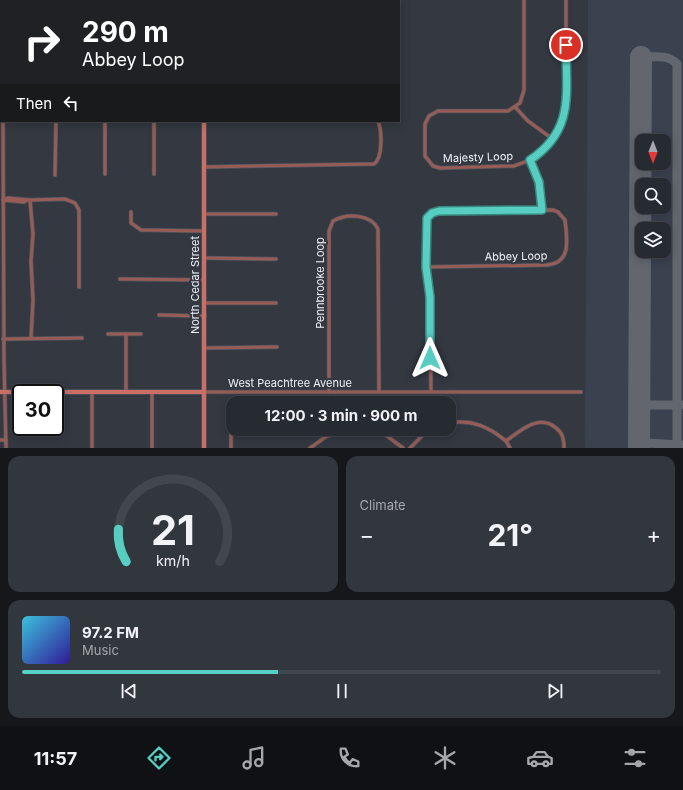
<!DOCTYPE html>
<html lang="en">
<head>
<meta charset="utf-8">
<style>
  :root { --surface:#262a31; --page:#32363d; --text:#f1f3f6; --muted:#a4a7ab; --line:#42464d; --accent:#57cec1 }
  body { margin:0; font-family:Inter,sans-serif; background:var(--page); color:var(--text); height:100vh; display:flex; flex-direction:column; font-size:15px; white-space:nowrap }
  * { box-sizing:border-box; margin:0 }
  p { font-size:13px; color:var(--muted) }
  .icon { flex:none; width:22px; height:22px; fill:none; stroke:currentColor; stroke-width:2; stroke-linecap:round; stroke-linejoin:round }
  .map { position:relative; height:448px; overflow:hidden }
  .details { display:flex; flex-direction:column; gap:8px; padding:8px; background:#15171b; flex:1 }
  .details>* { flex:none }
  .top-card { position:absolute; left:0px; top:0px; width:400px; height:122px; box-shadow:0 2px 10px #0003,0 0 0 1px var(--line); background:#202124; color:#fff; overflow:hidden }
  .needle { width:26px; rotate:180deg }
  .tools { position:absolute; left:635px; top:134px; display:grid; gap:8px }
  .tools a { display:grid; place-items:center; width:36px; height:36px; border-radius:8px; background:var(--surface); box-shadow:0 2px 10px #0003,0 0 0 1px var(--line); font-size:20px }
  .speed { position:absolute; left:12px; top:384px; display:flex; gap:8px; font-size:20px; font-weight:700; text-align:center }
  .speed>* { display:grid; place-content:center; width:52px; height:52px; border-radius:50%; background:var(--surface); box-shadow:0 2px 10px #0003,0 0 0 1px var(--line); line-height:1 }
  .speed .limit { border:2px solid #111; border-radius:6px; background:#fff; color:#111 }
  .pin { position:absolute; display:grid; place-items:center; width:34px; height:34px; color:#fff; margin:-17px; border:2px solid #fff; border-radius:50%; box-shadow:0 1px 4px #0007 }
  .me { position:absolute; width:44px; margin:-22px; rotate:0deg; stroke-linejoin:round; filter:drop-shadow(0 0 3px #0008) }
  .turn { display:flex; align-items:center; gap:14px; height:84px; padding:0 16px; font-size:18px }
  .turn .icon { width:52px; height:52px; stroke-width:2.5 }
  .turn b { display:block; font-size:28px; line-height:34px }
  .then { display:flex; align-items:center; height:38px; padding:0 16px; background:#0003; gap:8px; font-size:15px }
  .big { font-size:30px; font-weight:700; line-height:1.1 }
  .details .widget { flex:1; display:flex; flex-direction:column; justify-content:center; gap:6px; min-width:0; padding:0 14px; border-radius:12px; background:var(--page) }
  .details .dial { align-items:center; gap:0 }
  .dial svg { height:104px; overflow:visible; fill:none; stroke:var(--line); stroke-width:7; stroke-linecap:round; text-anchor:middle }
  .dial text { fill:var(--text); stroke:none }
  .song { display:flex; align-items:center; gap:12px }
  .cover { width:48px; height:48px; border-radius:6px; background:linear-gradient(135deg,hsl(190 70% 55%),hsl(250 70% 35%)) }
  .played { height:4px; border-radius:2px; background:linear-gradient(90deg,var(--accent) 40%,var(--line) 40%) }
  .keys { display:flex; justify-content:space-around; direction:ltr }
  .heat { display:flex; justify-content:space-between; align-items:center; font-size:22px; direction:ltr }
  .details .tiles { flex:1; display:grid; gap:8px; grid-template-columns:1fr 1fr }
  .widget:last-child { grid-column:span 2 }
  .trip { position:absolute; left:226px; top:396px; width:230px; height:40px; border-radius:12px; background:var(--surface); box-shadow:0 2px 10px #0003,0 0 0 1px var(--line); font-weight:700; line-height:40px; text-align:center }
  .dock { display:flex; height:64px; justify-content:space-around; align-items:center; background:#0f1114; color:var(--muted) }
  .dock .icon { width:28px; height:28px }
  .dock .selected { color:var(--accent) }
  .dock b { font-size:18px; color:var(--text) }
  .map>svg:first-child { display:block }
  .built { fill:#3a414f; fill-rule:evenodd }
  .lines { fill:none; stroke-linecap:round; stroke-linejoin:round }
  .taxiway { stroke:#62676f; stroke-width:9 }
  .runway { stroke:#62676f; stroke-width:22 }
  .street-casing { stroke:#51565e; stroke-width:4.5 }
  .secondary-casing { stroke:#51565e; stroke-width:5.5 }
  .street { stroke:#975c56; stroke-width:3 }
  .secondary { stroke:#ca6e66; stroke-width:4 }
  .route-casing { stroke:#39867d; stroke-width:10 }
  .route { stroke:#57cec1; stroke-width:7 }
  .labels { text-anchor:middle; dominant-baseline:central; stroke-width:4; stroke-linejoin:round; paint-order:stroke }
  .street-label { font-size:11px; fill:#eef1f6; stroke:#333841 }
</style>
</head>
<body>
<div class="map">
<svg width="683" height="448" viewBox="0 0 683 448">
  <rect width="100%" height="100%" fill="#333841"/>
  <path class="built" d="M 588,0 L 683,0 L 683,448 L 585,448 ZM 642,141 L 664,141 L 664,163 L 642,163 ZM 642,185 L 664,185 L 664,207 L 642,207 ZM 642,229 L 664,229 L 664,251 L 642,251 Z"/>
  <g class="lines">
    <g class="taxiway">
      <path d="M 641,57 C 654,57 668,54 677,64 L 677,448"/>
      <path d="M 639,397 L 649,405 L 681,405"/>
      <path d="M 639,414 L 649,405"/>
      <path d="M 639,434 L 647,443 L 681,445"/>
    </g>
    <path class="runway" d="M 639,448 L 641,57"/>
    <defs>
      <g id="street">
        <path d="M 3,0 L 3,1"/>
        <path d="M 524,0 L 524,90 L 520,103 L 508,111 L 438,111 L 429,116 L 425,124 L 425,156 L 433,166 L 440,168 L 514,166 L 530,160 L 540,154 L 554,140 L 560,129 L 566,108 L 566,0"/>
        <path d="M 90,1 L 90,0"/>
        <path d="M 0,41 L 1,42"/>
        <path d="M 0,92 L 1,92"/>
        <path d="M 516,108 L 528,121 L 554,140"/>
        <path d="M 3,121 L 4,360 L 6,448"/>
        <path d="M 530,160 L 539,182 L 542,210"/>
        <path d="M 204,167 L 374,164 C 383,158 382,131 378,121"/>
        <path d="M 105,174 L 105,121"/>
        <path d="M 154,174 L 154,121"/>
        <path d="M 55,175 L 56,121"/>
        <path d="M 3,200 L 8,198 L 30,200 L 65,199 L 75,203 L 79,210 L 79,287"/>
        <path d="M 3,200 L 24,202 L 27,200"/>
        <path d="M 30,200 L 33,234 L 31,261 L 33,300 L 31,338"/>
        <path d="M 131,212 L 131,223 L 141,230 L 204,231"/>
        <path d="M 204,214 L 276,214"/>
        <path d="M 204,258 L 276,259"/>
        <path d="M 426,267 L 547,265 C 572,263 567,239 565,220 L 558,212 L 553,210 L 439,211 L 429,216 L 426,224 L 426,267 L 430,297 L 431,392"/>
        <path d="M 120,279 L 204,280"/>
        <path d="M 205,303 L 276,303"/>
        <path d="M 159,315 L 205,316"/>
        <path d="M 108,334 L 141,334"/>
        <path d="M 126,334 L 126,392"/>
        <path d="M 3,339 L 82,338"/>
        <path d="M 205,348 L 277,347"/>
        <path d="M 92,392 L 92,448"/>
        <path d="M 204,392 L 581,392"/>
        <path d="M 329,392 L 329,231 L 333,221 C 347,213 371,214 378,229 L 379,392"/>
        <path d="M 449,423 C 472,419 489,427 506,441"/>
        <path d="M 322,429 L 327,436"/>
        <path d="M 368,429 L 387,436 L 403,448"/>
        <path d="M 421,429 L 424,434"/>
        <path d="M 0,440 L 6,440"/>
        <path d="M 152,448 L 152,392"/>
        <path d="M 231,448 L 231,433 L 233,427"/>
        <path d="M 310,448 L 327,436 L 358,429"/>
        <path d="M 410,448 L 424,434 L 433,429"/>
        <path d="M 510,448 L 506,441 C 520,431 539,413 556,428 C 563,433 564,440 564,448"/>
      </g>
      <g id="secondary">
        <path d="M 203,0 L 203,1"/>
        <path d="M 204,121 L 204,448"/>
        <path d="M 0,392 L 204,392"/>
      </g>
    </defs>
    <use href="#street" class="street-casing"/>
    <use href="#secondary" class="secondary-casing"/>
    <use href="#street" class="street"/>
    <use href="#secondary" class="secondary"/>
  </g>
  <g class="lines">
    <defs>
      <path id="route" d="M 430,358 L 430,297 L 426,267 L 427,218 L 432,213 L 439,211 L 542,210 L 539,182 L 530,160 C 575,130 566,93 566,45"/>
    </defs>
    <use href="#route" class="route-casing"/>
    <use href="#route" class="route"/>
  </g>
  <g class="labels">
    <g class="street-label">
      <text transform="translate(478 157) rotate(-2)">Majesty Loop</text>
      <text transform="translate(516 256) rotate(-1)">Abbey Loop</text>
      <text transform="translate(320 283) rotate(-90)">Pennbrooke Loop</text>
      <text transform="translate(195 285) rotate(-90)">North Cedar Street</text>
      <text x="290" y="383">West Peachtree Avenue</text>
    </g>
  </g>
</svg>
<div class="tools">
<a><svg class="needle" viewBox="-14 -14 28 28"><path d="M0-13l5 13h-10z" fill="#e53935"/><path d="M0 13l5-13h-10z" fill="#a4a7ab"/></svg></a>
<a><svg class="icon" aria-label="search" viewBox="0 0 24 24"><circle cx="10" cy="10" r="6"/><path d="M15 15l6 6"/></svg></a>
<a><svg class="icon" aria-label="layers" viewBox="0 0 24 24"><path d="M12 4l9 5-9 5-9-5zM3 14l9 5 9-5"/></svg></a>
</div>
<div class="speed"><div class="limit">30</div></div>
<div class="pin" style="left:566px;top:45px;background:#d93025"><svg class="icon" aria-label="arrive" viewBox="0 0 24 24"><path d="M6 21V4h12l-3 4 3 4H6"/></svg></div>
<svg class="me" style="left:430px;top:358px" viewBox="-20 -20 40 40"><path d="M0-17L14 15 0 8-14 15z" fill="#57cec1" stroke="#fff" stroke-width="4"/></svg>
<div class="trip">12:00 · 3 min · 900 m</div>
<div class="top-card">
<div class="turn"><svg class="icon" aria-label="right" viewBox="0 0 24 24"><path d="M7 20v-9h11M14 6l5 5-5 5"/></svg><div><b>290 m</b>Abbey Loop</div></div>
<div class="then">Then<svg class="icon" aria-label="left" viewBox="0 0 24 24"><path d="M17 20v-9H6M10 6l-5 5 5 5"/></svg></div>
</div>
</div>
<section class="details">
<div class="tiles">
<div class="widget dial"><svg viewBox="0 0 100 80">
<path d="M14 69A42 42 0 1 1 86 69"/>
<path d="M14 69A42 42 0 0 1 8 44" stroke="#57cec1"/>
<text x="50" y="56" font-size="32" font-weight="700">21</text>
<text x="50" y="72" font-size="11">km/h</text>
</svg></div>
<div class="widget"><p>Climate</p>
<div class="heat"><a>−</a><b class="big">21°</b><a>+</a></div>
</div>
<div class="widget">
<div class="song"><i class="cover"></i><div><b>97.2 FM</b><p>Music</p></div></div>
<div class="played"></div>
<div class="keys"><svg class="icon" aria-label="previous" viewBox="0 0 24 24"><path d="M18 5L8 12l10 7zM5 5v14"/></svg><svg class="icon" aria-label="pause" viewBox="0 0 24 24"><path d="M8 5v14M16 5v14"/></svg><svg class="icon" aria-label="next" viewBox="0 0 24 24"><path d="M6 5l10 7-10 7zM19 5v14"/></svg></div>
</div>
</div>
</section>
<nav class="dock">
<b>11:57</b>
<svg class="icon selected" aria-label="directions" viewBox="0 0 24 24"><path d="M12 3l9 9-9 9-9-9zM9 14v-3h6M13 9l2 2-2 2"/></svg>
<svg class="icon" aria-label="music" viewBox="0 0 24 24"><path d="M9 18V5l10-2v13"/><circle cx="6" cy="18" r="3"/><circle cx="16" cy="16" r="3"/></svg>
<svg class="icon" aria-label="phone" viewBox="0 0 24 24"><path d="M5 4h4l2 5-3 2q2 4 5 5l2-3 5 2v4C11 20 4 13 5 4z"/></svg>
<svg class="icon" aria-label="climate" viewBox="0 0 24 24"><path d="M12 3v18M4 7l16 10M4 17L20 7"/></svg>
<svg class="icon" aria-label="car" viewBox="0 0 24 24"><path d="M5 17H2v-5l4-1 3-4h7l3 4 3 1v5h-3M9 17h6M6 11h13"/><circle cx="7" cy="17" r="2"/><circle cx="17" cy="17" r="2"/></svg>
<svg class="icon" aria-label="filters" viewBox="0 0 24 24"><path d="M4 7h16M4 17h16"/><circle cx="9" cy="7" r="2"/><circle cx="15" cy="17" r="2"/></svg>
</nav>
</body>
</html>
